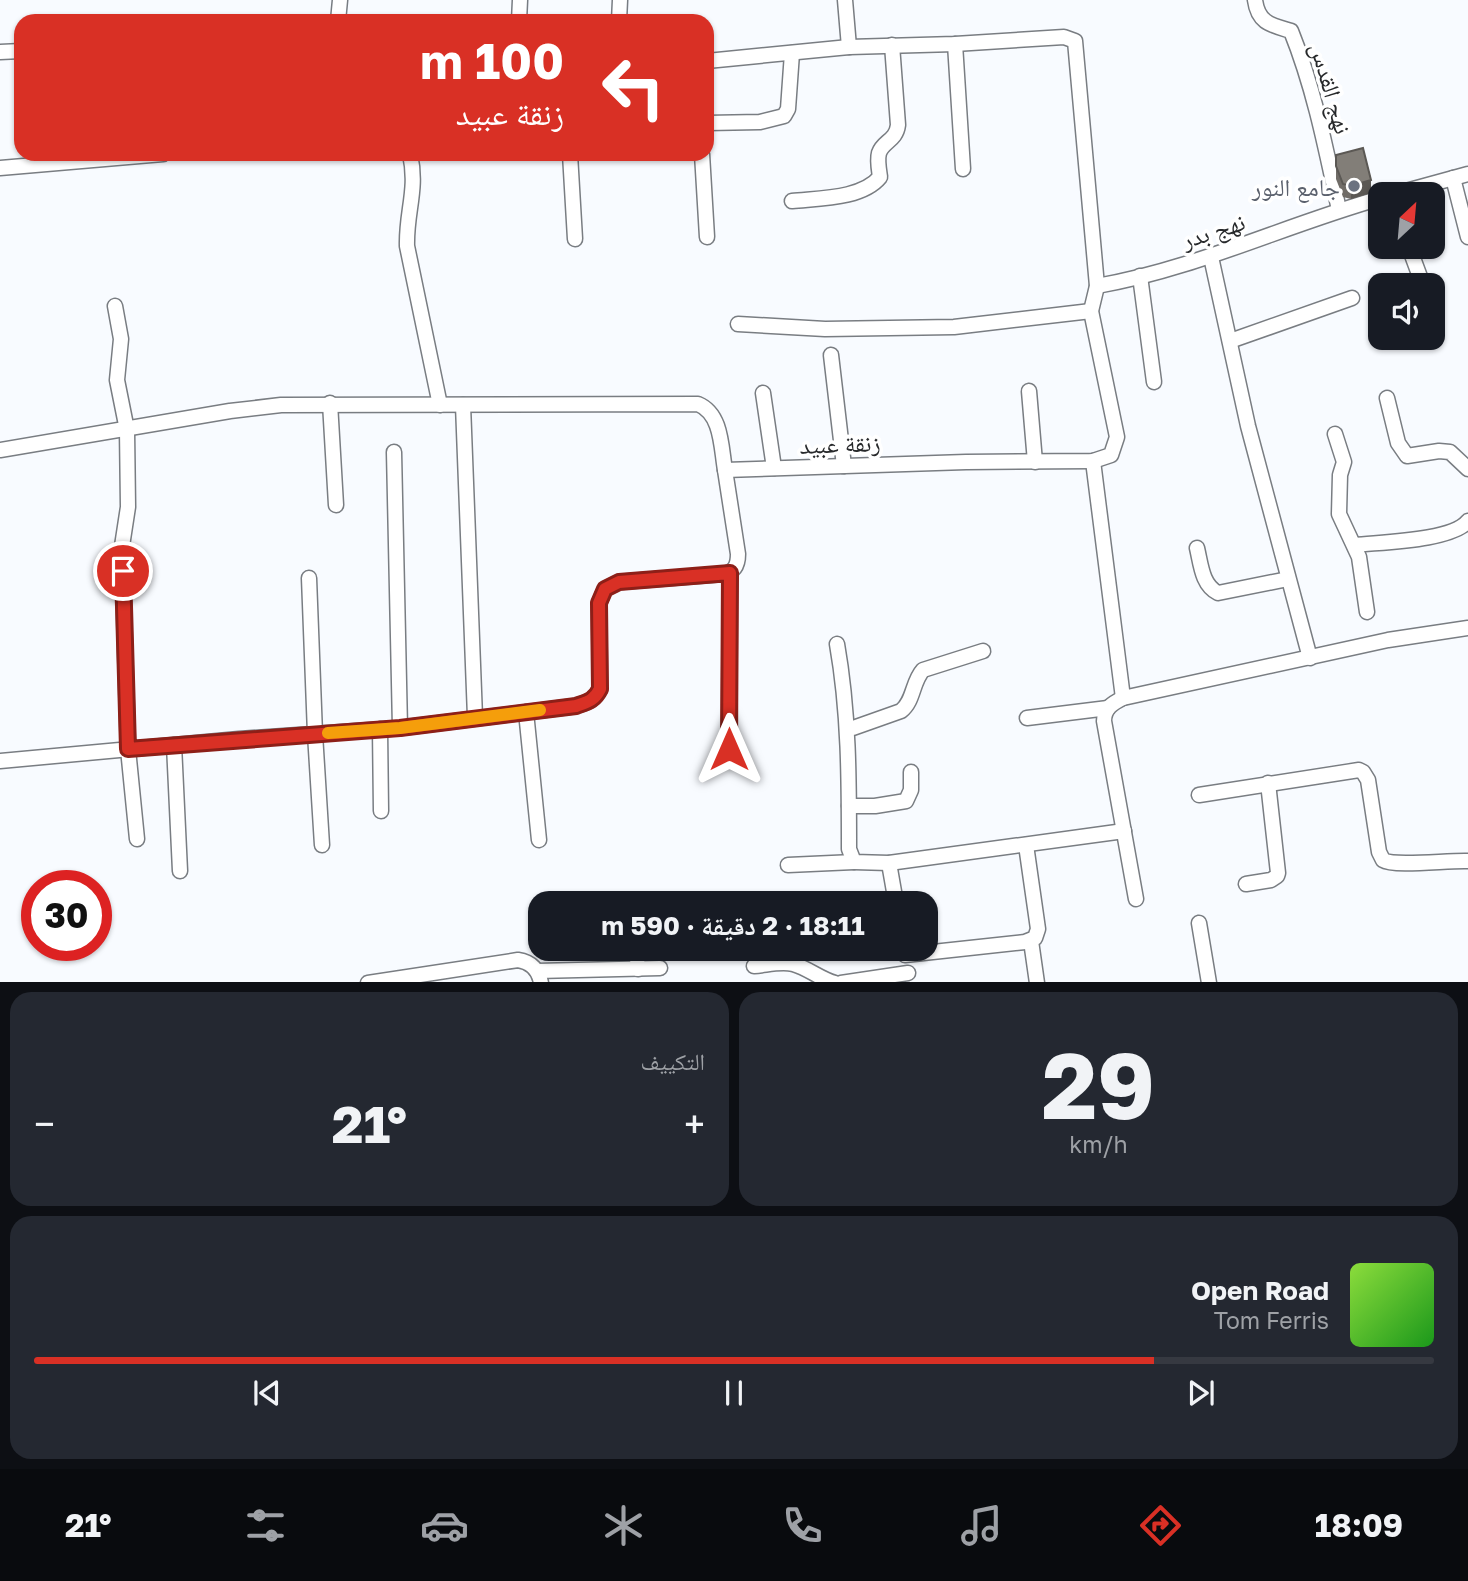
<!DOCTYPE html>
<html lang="ar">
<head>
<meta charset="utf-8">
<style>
  :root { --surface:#171b24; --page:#242831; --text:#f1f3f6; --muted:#9ea1a6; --line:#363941; --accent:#d93025 }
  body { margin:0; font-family:"Golos Text","Noto Naskh Arabic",sans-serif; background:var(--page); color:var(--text); direction:rtl; height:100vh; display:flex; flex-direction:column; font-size:26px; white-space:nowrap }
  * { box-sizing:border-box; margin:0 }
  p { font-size:23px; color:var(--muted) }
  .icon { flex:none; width:38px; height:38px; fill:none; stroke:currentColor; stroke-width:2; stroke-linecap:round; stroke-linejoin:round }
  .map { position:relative; height:982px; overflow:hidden; direction:ltr }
  .panel { display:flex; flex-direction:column; gap:10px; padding:10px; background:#0d0f14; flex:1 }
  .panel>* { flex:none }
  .hud { position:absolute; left:14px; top:14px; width:700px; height:147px; border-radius:21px; box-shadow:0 2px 5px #0004; direction:rtl; background:#d93025; color:#fff; overflow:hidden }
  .needle { width:46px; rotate:26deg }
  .controls { position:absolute; left:1368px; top:182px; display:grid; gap:14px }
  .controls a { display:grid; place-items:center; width:77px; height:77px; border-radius:14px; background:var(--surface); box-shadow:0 2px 5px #0004; font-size:35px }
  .speed { position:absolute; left:21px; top:870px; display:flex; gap:14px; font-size:35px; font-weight:700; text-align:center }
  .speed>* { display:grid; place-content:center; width:91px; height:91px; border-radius:50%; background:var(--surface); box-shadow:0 2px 5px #0004; line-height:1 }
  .speed .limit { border:10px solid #d22; background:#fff; color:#111 }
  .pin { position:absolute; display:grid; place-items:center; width:60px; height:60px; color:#fff; margin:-30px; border:4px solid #fff; border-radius:50%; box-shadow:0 2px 7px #0007 }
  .me { position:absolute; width:77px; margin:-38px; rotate:0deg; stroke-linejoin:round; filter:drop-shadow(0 0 5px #0008) }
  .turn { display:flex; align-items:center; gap:24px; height:147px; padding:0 35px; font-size:32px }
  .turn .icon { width:91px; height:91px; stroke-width:2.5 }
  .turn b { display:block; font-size:49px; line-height:60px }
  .big { font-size:52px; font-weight:700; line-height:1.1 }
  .panel .card { flex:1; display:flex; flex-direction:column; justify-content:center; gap:10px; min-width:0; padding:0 24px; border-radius:21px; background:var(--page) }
  .panel .dial { align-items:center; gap:0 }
  .dial b { font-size:91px; line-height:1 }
  .song { display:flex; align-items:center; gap:21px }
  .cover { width:84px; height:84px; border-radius:10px; background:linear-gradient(135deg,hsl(90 70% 55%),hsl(120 70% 35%)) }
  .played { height:7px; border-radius:4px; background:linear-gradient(90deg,var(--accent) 80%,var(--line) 80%) }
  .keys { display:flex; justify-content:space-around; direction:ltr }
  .heat { display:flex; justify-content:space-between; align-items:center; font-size:38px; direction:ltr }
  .panel .tiles { flex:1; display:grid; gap:10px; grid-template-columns:1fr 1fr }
  .card:last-child { grid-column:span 2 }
  .trip { position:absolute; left:528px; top:891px; width:410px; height:70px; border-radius:21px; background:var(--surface); box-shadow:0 2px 5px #0004; font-weight:700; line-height:70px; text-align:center; direction:rtl }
  .menu { display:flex; height:112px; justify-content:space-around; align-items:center; background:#090b0e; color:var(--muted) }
  .menu .icon { width:49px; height:49px }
  .menu .selected { color:var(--accent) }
  .menu b { font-size:32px; color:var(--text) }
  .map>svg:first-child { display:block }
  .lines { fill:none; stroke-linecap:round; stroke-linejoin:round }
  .street-casing { stroke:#797d82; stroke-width:17 }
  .street { stroke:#fff; stroke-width:14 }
  .wall { fill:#706c67 }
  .shaded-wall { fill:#5b5854 }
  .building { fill:#827e78; stroke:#5b5854; stroke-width:2 }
  .route-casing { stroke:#8d1f18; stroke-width:18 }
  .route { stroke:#d93025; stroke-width:12 }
  .slow { stroke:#f59e0b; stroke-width:12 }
  .worship-dot { fill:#6b7280; stroke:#fff; stroke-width:2.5 }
  .labels { text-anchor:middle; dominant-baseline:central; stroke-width:7; stroke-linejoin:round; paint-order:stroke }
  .street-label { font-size:24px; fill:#27292b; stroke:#fff }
  .worship-label { font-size:24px; fill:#5b616d; stroke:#fff; text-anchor:end }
</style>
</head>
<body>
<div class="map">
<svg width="1468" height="983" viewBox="0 0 1468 983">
  <rect width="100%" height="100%" fill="#f8fbff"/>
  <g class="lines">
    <defs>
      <g id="street">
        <path d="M 845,0 L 849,47"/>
        <path d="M 1255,0 C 1258,23 1271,25 1291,31 C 1314,88 1326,149 1339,210"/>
        <path d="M 338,21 L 340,0"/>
        <path d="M 519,21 L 520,0"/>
        <path d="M 619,21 L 620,0"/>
        <path d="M 955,44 L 963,169"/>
        <path d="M 0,52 L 21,51"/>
        <path d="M 707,123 L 760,122 L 784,116 L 788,109 L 792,53"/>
        <path d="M 410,154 C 418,190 406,211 407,246 L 440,405"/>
        <path d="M 570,154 L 575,239"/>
        <path d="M 702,154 L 707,237"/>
        <path d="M 0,168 L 163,154"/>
        <path d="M 1453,178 L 1468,237"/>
        <path d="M 1395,194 L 1468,174"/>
        <path d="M 792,201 C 819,198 862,199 880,177 C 879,170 877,160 879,153 C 883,141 896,141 898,125 L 892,45"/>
        <path d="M 1409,247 L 1423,285"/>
        <path d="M 1211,257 L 1248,426 L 1310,658"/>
        <path d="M 1140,276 L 1154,382"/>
        <path d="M 1097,286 C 1195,269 1285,225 1381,198"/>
        <path d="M 115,306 L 121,339 L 117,380 L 127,430 L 128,507 L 122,546 L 128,749 L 137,839"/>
        <path d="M 738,324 L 825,329 L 954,327 L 1091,311"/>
        <path d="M 1230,341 L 1352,298"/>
        <path d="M 831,355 L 844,466"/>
        <path d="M 1029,391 L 1035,462"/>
        <path d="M 763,393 L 774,468"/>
        <path d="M 1387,398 L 1398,443 L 1407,456 L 1439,451 L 1450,452 L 1468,469"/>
        <path d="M 330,403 L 336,505"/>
        <path d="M 463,405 L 475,717"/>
        <path d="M 1335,434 L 1344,462 L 1340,475 L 1339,514 L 1359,557 L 1367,612"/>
        <path d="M 0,450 L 230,411 L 281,405 L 698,404 C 722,414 721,447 725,470"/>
        <path d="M 394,452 L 400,728"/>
        <path d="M 1093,461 L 1123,698"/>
        <path d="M 1355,545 C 1381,542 1452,541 1468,521"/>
        <path d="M 1197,548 C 1201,565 1202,585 1218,593 L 1288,579"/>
        <path d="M 309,578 L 315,734 L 322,845"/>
        <path d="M 837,644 C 849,712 849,780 849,849 L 854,862 L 889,863 L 1124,831"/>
        <path d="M 526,712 L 539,840"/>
        <path d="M 1027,718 L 1108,708"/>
        <path d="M 847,728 L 853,728 L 901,711 C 914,701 912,682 923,670 L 983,651"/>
        <path d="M 380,729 L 381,811"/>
        <path d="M 174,745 L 180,871"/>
        <path d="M 729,749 L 730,573"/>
        <path d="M 0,761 L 239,739 L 400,728 L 576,706 C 587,702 594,701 600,689 L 599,603 L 605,589 L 619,582 L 723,574 C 735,572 738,565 738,554 L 725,470 L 966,462 L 1093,461 L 1111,455 L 1117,437 L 1091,311 L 1097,286 L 1075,41 L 1064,37 L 955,44 L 849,47 L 707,61"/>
        <path d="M 1199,795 L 1359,770 L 1363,772 L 1368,780 L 1379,852 L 1383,860 C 1394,867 1449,860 1468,861"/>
        <path d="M 849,806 L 875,806 L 906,801 L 911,790 L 911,772"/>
        <path d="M 889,863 L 896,903"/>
        <path d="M 788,865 L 854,862"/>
        <path d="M 1246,884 L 1271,880 L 1277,876 L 1278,873 L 1268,783"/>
        <path d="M 1136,899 L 1104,721 C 1104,708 1113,703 1123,698 L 1388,640 L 1468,628"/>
        <path d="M 1199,923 L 1209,983"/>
        <path d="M 1031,941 L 1037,983"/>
        <path d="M 636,948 L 638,969"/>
        <path d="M 905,955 L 1025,942 L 1035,938 L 1038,929 L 1026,845"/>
        <path d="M 754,966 C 767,965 781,961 793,964 C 808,968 820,979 835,983"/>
        <path d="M 537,971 L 660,968"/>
        <path d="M 368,983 L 518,960 C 531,962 539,970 541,983"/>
        <path d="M 841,983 L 908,973"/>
      </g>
    </defs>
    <use href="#street" class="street-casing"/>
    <use href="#street" class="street"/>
  </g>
  <path class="wall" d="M 1336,155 L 1371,193 L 1351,199 L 1343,197 L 1336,179 Z"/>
  <path class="shaded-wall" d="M 1371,180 L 1371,193 L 1351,199 L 1351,186 Z"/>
  <path class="building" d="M 1363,148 L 1371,180 L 1351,186 L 1343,184 L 1336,166 L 1336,155 Z"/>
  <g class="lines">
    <defs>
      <path id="route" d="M 123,571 L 128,749 L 400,728 L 576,706 C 587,702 594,701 600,689 L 599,603 L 605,589 L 619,582 L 730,573 L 729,749"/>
    </defs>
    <use href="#route" class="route-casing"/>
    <use href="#route" class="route"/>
    <path class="slow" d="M 328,733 L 400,728 L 540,710"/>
  </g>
  <circle class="worship-dot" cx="1354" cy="186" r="7"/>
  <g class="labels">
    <g class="street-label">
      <text transform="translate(1332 88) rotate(74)">نهج القدس</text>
      <text transform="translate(1213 230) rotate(-18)">نهج بدر</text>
      <text transform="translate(840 443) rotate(-2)">زنقة عبيد</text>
    </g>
    <g class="worship-label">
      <text x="1340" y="186">جامع النور</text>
    </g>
  </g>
</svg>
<div class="controls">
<a><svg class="needle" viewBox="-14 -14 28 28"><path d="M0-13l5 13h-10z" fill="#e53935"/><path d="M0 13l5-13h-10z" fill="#9ea1a6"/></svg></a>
<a><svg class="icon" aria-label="sound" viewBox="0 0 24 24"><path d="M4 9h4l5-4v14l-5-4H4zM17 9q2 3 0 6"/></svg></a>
</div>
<div class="speed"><div class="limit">30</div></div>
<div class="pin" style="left:123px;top:571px;background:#d93025"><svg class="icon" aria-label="arrive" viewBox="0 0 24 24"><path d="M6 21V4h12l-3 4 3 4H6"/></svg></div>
<svg class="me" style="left:729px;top:749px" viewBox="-20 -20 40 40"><path d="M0-17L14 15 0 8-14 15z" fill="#d93025" stroke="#fff" stroke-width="4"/></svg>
<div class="trip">18:11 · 2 دقيقة · 590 m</div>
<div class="hud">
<div class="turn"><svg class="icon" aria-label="left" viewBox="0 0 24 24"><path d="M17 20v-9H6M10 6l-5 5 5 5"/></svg><div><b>100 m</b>زنقة عبيد</div></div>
</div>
</div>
<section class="panel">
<div class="tiles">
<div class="card dial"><b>29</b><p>km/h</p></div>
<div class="card"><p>التكييف</p>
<div class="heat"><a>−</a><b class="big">21°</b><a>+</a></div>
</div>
<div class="card">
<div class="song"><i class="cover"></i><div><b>Open Road</b><p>Tom Ferris</p></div></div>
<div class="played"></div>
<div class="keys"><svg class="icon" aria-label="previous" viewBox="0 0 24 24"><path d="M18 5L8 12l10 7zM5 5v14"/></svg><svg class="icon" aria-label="pause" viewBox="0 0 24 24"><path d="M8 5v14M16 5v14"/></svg><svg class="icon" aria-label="next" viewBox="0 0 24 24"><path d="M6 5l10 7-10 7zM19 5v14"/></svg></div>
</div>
</div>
</section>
<nav class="menu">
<b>18:09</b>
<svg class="icon selected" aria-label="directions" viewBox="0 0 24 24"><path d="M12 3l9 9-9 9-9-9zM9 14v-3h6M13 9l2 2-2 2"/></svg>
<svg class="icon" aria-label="music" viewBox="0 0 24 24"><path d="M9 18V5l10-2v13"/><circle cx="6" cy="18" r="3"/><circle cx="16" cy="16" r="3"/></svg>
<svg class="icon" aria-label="phone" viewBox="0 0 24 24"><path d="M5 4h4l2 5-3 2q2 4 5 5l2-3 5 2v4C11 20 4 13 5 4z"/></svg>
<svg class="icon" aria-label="climate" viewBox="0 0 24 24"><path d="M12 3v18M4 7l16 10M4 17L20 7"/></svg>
<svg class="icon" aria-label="car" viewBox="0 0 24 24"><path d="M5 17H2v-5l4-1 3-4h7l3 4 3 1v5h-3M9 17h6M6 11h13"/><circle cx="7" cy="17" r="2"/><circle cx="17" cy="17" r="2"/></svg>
<svg class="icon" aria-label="filters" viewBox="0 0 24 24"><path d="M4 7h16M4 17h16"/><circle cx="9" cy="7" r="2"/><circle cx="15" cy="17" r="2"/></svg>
<b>21°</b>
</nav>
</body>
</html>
